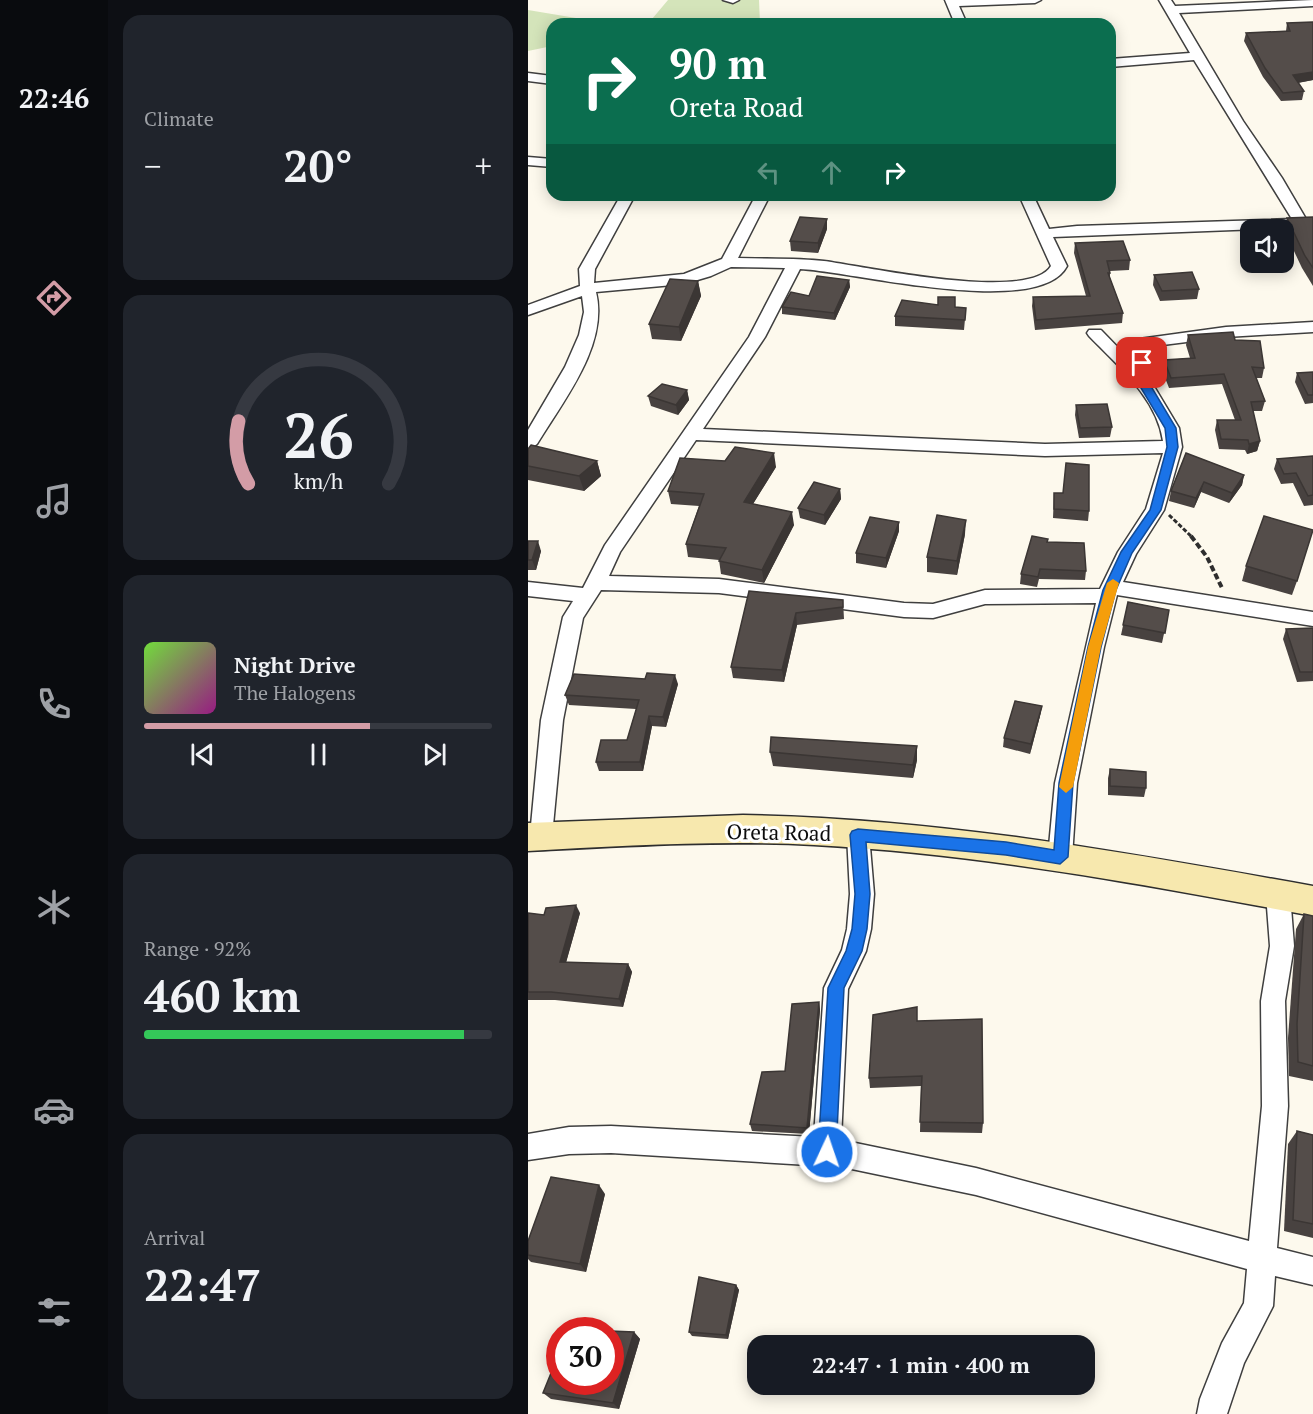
<!DOCTYPE html>
<html lang="en">
<head>
<meta charset="utf-8">
<style>
  :root { --surface:#171b24; --page:#20242c; --text:#f1f3f6; --muted:#9ea1a6; --line:#363941; --accent:#d39ca6 }
  body { margin:0; font-family:"PT Serif",serif; background:var(--page); color:var(--text); height:100vh; display:flex; flex-direction:column; font-size:22px; white-space:nowrap }
  * { box-sizing:border-box; margin:0 }
  p { font-size:20px; color:var(--muted) }
  .icon { flex:none; width:33px; height:33px; fill:none; stroke:currentColor; stroke-width:2; stroke-linecap:round; stroke-linejoin:round }
  .map { position:relative; flex:1; overflow:hidden }
  .details { display:flex; flex-direction:column; gap:15px; padding:15px; background:#0d0f14; width:420px }
  .details>* { flex:none }
  .top-card { position:absolute; left:18px; top:18px; width:570px; height:183px; border-radius:18px; box-shadow:0 3px 15px #0003; background:#0b6e4f; color:#fff; overflow:hidden }
  .controls { position:absolute; left:712px; top:219px; display:grid; gap:12px }
  .controls a { display:grid; place-items:center; width:54px; height:54px; border-radius:12px; background:var(--surface); box-shadow:0 3px 15px #0003; font-size:30px }
  .speed { position:absolute; left:18px; top:1317px; display:flex; gap:12px; font-size:30px; font-weight:700; text-align:center }
  .speed>* { display:grid; place-content:center; width:78px; height:78px; border-radius:50%; background:var(--surface); box-shadow:0 3px 15px #0003; line-height:1 }
  .speed .limit { border:9px solid #d22; background:#fff; color:#111 }
  .pin { position:absolute; display:grid; place-items:center; width:51px; height:51px; color:#fff; margin:-26px; border-radius:12px; box-shadow:0 3px 9px #0006 }
  .me { position:absolute; width:66px; margin:-33px; rotate:3deg; stroke-linejoin:round; filter:drop-shadow(0 0 4px #0008) }
  .turn { display:flex; align-items:center; gap:21px; height:126px; padding:0 24px; font-size:27px }
  .turn .icon { width:78px; height:78px; stroke-width:2.5 }
  .turn b { display:block; font-size:42px; line-height:51px }
  .lanes { display:flex; align-items:center; height:57px; padding:0 24px; background:#0003; justify-content:center; gap:30px; direction:ltr }
  .lanes .off { opacity:.35 }
  .big { font-size:45px; font-weight:600; line-height:1.1 }
  .details .widget { flex:1; display:flex; flex-direction:column; justify-content:center; gap:9px; min-width:0; padding:0 21px; border-radius:18px; background:var(--page) }
  .details .dial { align-items:center; gap:0 }
  .dial svg { height:156px; overflow:visible; fill:none; stroke:var(--line); stroke-width:7; stroke-linecap:round; text-anchor:middle }
  .dial text { fill:var(--text); stroke:none }
  .song { display:flex; align-items:center; gap:18px }
  .cover { width:72px; height:72px; border-radius:9px; background:linear-gradient(135deg,hsl(100 70% 55%),hsl(310 70% 35%)) }
  .played { height:6px; border-radius:3px; background:linear-gradient(90deg,var(--accent) 65%,var(--line) 65%) }
  .keys { display:flex; justify-content:space-around; direction:ltr }
  .heat { display:flex; justify-content:space-between; align-items:center; font-size:33px; direction:ltr }
  .charge { height:9px; border-radius:4px; background:linear-gradient(90deg,#34c759 92%,var(--line) 0) }
  .trip { position:absolute; left:219px; top:1335px; width:348px; height:60px; border-radius:18px; background:var(--surface); box-shadow:0 3px 15px #0003; font-weight:600; line-height:60px; text-align:center }
  main { display:flex; flex:1; min-height:0 }
  .tabs { display:flex; flex-direction:column; width:108px; justify-content:space-around; align-items:center; background:#090b0e; color:var(--muted) }
  .tabs .icon { width:42px; height:42px }
  .tabs .selected { color:var(--accent) }
  .tabs b { font-size:27px; color:var(--text) }
  .map>svg:first-child { display:block }
  .green { fill:#d4e4ba }
  .lines { fill:none; stroke-linecap:round; stroke-linejoin:round }
  .street-casing { stroke:#3f3f3f; stroke-width:3 }
  .secondary-casing { stroke:#2e2e2e; stroke-width:3 }
  .path-far1 { stroke:#2e2e2e; stroke-width:3; stroke-dasharray:4.5 2; stroke-linecap:butt }
  .path { stroke:#2e2e2e; stroke-width:4; stroke-dasharray:6 3; stroke-linecap:butt }
  .street { fill:#fff; fill-rule:evenodd }
  .secondary { fill:#f7e8ae; fill-rule:evenodd }
  .wall { fill:#484240 }
  .shaded-wall { fill:#3b3634 }
  .building { fill:#544d4a; stroke:#3b3634; stroke-width:1.5 }
  .route { fill:#1a73e8; stroke:#114b97; stroke-width:1.5 }
  .slow { fill:#f59e0b }
  .labels { text-anchor:middle; dominant-baseline:central; stroke-width:6; stroke-linejoin:round; paint-order:stroke }
  .street-label { font-size:21px; fill:#0c0c0c; stroke:#fff }
</style>
</head>
<body>
<main>
<nav class="tabs">
<b>22:46</b>
<svg class="icon selected" aria-label="directions" viewBox="0 0 24 24"><path d="M12 3l9 9-9 9-9-9zM9 14v-3h6M13 9l2 2-2 2"/></svg>
<svg class="icon" aria-label="music" viewBox="0 0 24 24"><path d="M9 18V5l10-2v13"/><circle cx="6" cy="18" r="3"/><circle cx="16" cy="16" r="3"/></svg>
<svg class="icon" aria-label="phone" viewBox="0 0 24 24"><path d="M5 4h4l2 5-3 2q2 4 5 5l2-3 5 2v4C11 20 4 13 5 4z"/></svg>
<svg class="icon" aria-label="climate" viewBox="0 0 24 24"><path d="M12 3v18M4 7l16 10M4 17L20 7"/></svg>
<svg class="icon" aria-label="car" viewBox="0 0 24 24"><path d="M5 17H2v-5l4-1 3-4h7l3 4 3 1v5h-3M9 17h6M6 11h13"/><circle cx="7" cy="17" r="2"/><circle cx="17" cy="17" r="2"/></svg>
<svg class="icon" aria-label="filters" viewBox="0 0 24 24"><path d="M4 7h16M4 17h16"/><circle cx="9" cy="7" r="2"/><circle cx="15" cy="17" r="2"/></svg>
</nav>
<section class="details">
<div class="widget"><p>Climate</p>
<div class="heat"><a>−</a><b class="big">20°</b><a>+</a></div>
</div>
<div class="widget dial"><svg viewBox="0 0 100 80">
<path d="M14 69A42 42 0 1 1 86 69"/>
<path d="M14 69A42 42 0 0 1 9 37" stroke="#d39ca6"/>
<text x="50" y="56" font-size="32" font-weight="700">26</text>
<text x="50" y="72" font-size="11">km/h</text>
</svg></div>
<div class="widget">
<div class="song"><i class="cover"></i><div><b>Night Drive</b><p>The Halogens</p></div></div>
<div class="played"></div>
<div class="keys"><svg class="icon" aria-label="previous" viewBox="0 0 24 24"><path d="M18 5L8 12l10 7zM5 5v14"/></svg><svg class="icon" aria-label="pause" viewBox="0 0 24 24"><path d="M8 5v14M16 5v14"/></svg><svg class="icon" aria-label="next" viewBox="0 0 24 24"><path d="M6 5l10 7-10 7zM19 5v14"/></svg></div>
</div>
<div class="widget"><p>Range · 92%</p><b class="big">460 km</b><div class="charge"></div></div>
<div class="widget"><p>Arrival</p><b class="big">22:47</b></div>
</section>
<div class="map">
<svg width="785" height="1414" viewBox="0 0 785 1414">
  <rect width="100%" height="100%" fill="#fdf9ed"/>
  <path class="green" d="M 140,0 L 231,0 L 232,24 L 24,24 L 24,46 L 0,51 L 0,10 L 54,19 L 124,19 Z"/>
  <g class="lines">
    <defs>
      <g id="street">
        <path d="M 195,0 L 211,0 L 205,3 Z"/>
        <path d="M 417,0 L 513,0 L 507,3 L 431,6 L 439,24 L 427,24 Z"/>
        <path d="M 631,0 L 643,0 L 647,6 L 785,0 L 785,6 L 651,13 L 715,121 L 754,178 L 778,219 L 785,219 L 785,227 L 525,237 L 539,266 C 511,320 323,271 272,269 L 237,337 L 175,429 L 517,444 L 635,441 C 629,398 590,366 561,336 L 559,333 L 561,330 L 573,330 L 605,363 L 603,344 L 611,339 L 698,327 L 785,322 L 785,332 L 698,337 L 619,347 L 624,383 L 651,428 L 654,447 L 636,510 L 608,554 L 595,582 L 785,612 L 785,626 L 589,595 L 576,647 L 549,783 L 544,857 L 540,864 L 532,867 L 524,864 L 520,857 L 527,783 L 568,603 L 457,604 L 405,618 L 376,617 L 191,593 L 73,590 L 55,618 L 35,720 L 24,836 L 21,843 L 13,846 L 5,843 L 2,836 L 13,720 L 35,617 L 45,601 L 0,596 L 0,582 L 55,588 L 77,545 L 221,337 L 257,268 L 203,267 L 183,276 L 156,284 L 68,292 C 81,345 35,401 9,444 L 0,450 L 0,430 L 37,367 L 51,335 L 56,312 L 54,296 L 0,315 L 0,305 L 52,286 L 51,269 L 93,195 L 107,195 L 67,269 L 66,283 L 156,274 L 194,259 L 228,195 L 242,195 L 210,258 C 238,259 268,258 296,261 C 335,266 501,303 523,266 L 491,195 L 505,195 L 521,229 L 549,226 L 764,219 L 666,60 L 582,67 L 582,59 L 662,53 ZM 168,440 L 517,456 L 635,453 L 618,509 L 590,552 L 572,589 L 457,590 L 405,604 L 376,603 L 191,579 L 81,576 L 92,552 Z"/>
        <path d="M 0,73 L 24,76 L 24,84 L 0,81 Z"/>
        <path d="M 0,157 L 24,159 L 24,167 L 0,165 Z"/>
        <path d="M 330,825 L 338,828 L 341,835 L 346,894 L 343,929 L 338,951 L 320,989 L 313,1140 L 448,1168 L 721,1241 L 734,1106 L 733,1001 L 742,946 L 738,894 L 742,887 L 750,884 L 758,887 L 762,894 L 766,946 L 757,1001 L 760,1106 L 749,1248 L 785,1257 L 785,1285 L 747,1276 L 745,1306 L 716,1363 L 699,1414 L 669,1414 L 672,1399 L 694,1343 L 716,1303 L 719,1269 L 448,1195 L 314,1167 L 83,1153 L 41,1154 L 0,1160 L 0,1134 L 41,1127 L 83,1126 L 286,1137 L 296,988 L 314,950 L 319,929 L 322,894 L 319,835 L 322,828 Z"/>
      </g>
      <path id="secondary" d="M 215,815 C 407,818 596,852 785,886 L 785,916 C 620,885 454,854 286,845 C 191,840 95,846 0,851 L 0,823 Z"/>
    </defs>
    <use href="#street" class="street-casing"/>
    <use href="#secondary" class="secondary-casing"/>
    <path class="path-far1" d="M 641,515 L 664,537"/>
    <path class="path" d="M 663,536 L 679,557 L 694,588"/>
    <use href="#street" class="street"/>
    <use href="#secondary" class="secondary"/>
  </g>
  <g class="wall">
    <path d="M 785,22 L 785,80 L 770,83 L 776,91 L 774,100 L 753,101 L 735,77 L 716,41 L 718,33 L 758,31 L 759,23 Z"/>
    <path d="M 785,217 L 785,286 L 774,268 L 756,230 L 759,218 Z"/>
    <path d="M 299,229 L 290,253 L 263,251 L 262,241 Z"/>
    <path d="M 547,243 L 602,260 L 601,270 L 582,271 L 582,278 L 595,313 L 594,323 L 507,330 L 504,306 L 505,297 L 558,296 L 546,253 Z"/>
    <path d="M 626,275 L 671,289 L 669,299 L 632,301 L 625,285 Z"/>
    <path d="M 321,280 L 322,287 L 307,320 L 254,314 L 254,307 Z"/>
    <path d="M 170,281 L 173,296 L 153,341 L 124,339 L 121,324 Z"/>
    <path d="M 427,307 L 438,308 L 436,330 L 367,326 L 367,316 Z"/>
    <path d="M 660,335 L 707,340 L 736,368 L 734,378 L 728,378 L 737,401 L 734,411 L 725,411 L 732,441 L 729,451 L 719,454 L 717,450 L 691,449 L 687,430 L 689,420 L 707,420 L 694,384 L 641,388 L 634,370 L 636,360 L 662,358 L 658,345 Z"/>
    <path d="M 785,372 L 785,403 L 777,404 L 767,382 L 769,373 Z"/>
    <path d="M 159,390 L 161,400 L 150,415 L 123,406 L 120,396 Z"/>
    <path d="M 548,405 L 584,427 L 582,437 L 551,438 L 547,415 Z"/>
    <path d="M 0,449 L 69,461 L 73,476 L 56,491 L 0,480 Z"/>
    <path d="M 658,453 L 716,475 L 714,485 L 701,503 L 673,492 L 666,508 L 641,501 L 643,491 Z"/>
    <path d="M 785,456 L 785,505 L 776,506 L 765,483 L 753,484 L 746,469 L 749,459 Z"/>
    <path d="M 538,463 L 561,511 L 560,521 L 525,518 L 526,493 L 535,493 Z"/>
    <path d="M 248,467 L 225,504 L 266,525 L 236,583 L 193,574 L 191,560 L 160,557 L 158,544 L 171,506 L 143,504 L 140,491 Z"/>
    <path d="M 312,489 L 313,499 L 297,525 L 272,518 L 270,508 Z"/>
    <path d="M 371,522 L 371,531 L 358,568 L 328,563 L 328,553 Z"/>
    <path d="M 437,534 L 429,575 L 399,572 L 399,557 Z"/>
    <path d="M 0,541 L 13,551 L 8,570 L 0,570 Z"/>
    <path d="M 520,542 L 558,571 L 557,580 L 511,579 L 509,587 L 492,584 L 493,574 Z"/>
    <path d="M 718,566 L 769,581 L 764,595 L 714,581 Z"/>
    <path d="M 221,591 L 315,600 L 316,619 L 269,625 L 256,682 L 205,678 L 203,667 Z"/>
    <path d="M 600,602 L 641,610 L 634,643 L 593,635 Z"/>
    <path d="M 785,628 L 785,681 L 769,682 L 755,639 L 758,629 Z"/>
    <path d="M 150,684 L 138,727 L 124,726 L 115,771 L 71,771 L 68,762 L 99,740 L 108,709 L 41,705 L 37,695 Z"/>
    <path d="M 514,706 L 512,716 L 502,754 L 475,747 L 476,738 Z"/>
    <path d="M 389,746 L 389,760 L 385,778 L 245,766 L 242,752 Z"/>
    <path d="M 582,769 L 618,788 L 616,797 L 580,795 L 580,778 Z"/>
    <path d="M 0,913 L 16,915 L 52,913 L 38,962 L 100,964 L 104,972 L 95,1007 L 27,1000 L 0,1000 Z"/>
    <path d="M 776,914 L 785,916 L 785,1081 L 761,1076 L 760,1038 L 768,929 Z"/>
    <path d="M 291,1002 L 292,1010 L 281,1134 L 224,1131 L 222,1124 L 257,1071 Z"/>
    <path d="M 389,1021 L 455,1123 L 454,1133 L 392,1132 L 393,1086 L 342,1088 L 341,1078 Z"/>
    <path d="M 769,1131 L 785,1135 L 785,1238 L 756,1231 L 760,1144 Z"/>
    <path d="M 77,1194 L 58,1272 L 3,1262 L 0,1259 L 0,1241 Z"/>
    <path d="M 208,1285 L 211,1290 L 200,1339 L 164,1336 L 161,1332 Z"/>
    <path d="M 106,1332 L 112,1339 L 91,1409 L 23,1399 L 15,1393 Z"/>
    <path d="M 490,1384 L 516,1384 L 514,1389 Z"/>
  </g>
  <g class="shaded-wall">
    <path d="M 785,72 L 785,80 L 763,84 L 765,75 Z"/>
    <path d="M 299,219 L 299,229 L 290,253 L 290,243 Z"/>
    <path d="M 321,280 L 322,287 L 307,320 L 306,313 Z"/>
    <path d="M 170,281 L 173,296 L 153,341 L 151,327 Z"/>
    <path d="M 159,390 L 161,400 L 150,415 L 148,405 Z"/>
    <path d="M 732,441 L 729,451 L 719,454 L 721,444 Z"/>
    <path d="M 246,453 L 248,467 L 218,515 L 216,502 Z"/>
    <path d="M 69,461 L 73,476 L 56,491 L 51,476 Z"/>
    <path d="M 716,475 L 714,485 L 701,503 L 704,493 Z"/>
    <path d="M 676,482 L 673,492 L 666,508 L 668,498 Z"/>
    <path d="M 312,489 L 313,499 L 297,525 L 296,515 Z"/>
    <path d="M 264,512 L 266,525 L 236,583 L 234,570 Z"/>
    <path d="M 438,520 L 437,534 L 429,575 L 429,561 Z"/>
    <path d="M 371,522 L 371,531 L 358,568 L 358,558 Z"/>
    <path d="M 10,541 L 13,551 L 8,570 L 4,560 Z"/>
    <path d="M 268,613 L 269,625 L 256,682 L 254,670 Z"/>
    <path d="M 147,675 L 150,684 L 138,727 L 135,717 Z"/>
    <path d="M 514,706 L 512,716 L 502,754 L 503,744 Z"/>
    <path d="M 121,716 L 124,726 L 115,771 L 112,762 Z"/>
    <path d="M 389,746 L 389,760 L 385,778 L 385,765 Z"/>
    <path d="M 48,905 L 52,913 L 36,970 L 32,962 Z"/>
    <path d="M 100,964 L 104,972 L 95,1007 L 91,999 Z"/>
    <path d="M 291,1002 L 292,1010 L 281,1134 L 279,1128 Z"/>
    <path d="M 71,1185 L 77,1194 L 58,1272 L 52,1264 Z"/>
    <path d="M 208,1285 L 211,1290 L 200,1339 L 198,1335 Z"/>
    <path d="M 106,1332 L 112,1339 L 91,1409 L 85,1403 Z"/>
  </g>
  <g class="building">
    <path d="M 785,22 L 785,72 L 765,75 L 776,91 L 755,93 L 737,68 L 718,33 L 762,31 L 759,23 Z"/>
    <path d="M 272,217 L 299,219 L 290,243 L 262,241 Z"/>
    <path d="M 785,217 L 785,268 L 777,256 L 759,218 Z"/>
    <path d="M 595,241 L 602,260 L 579,261 L 582,273 L 580,273 L 595,313 L 508,320 L 505,297 L 562,296 L 547,243 Z"/>
    <path d="M 664,272 L 671,289 L 634,291 L 626,275 Z"/>
    <path d="M 289,276 L 321,280 L 306,313 L 254,307 L 263,292 L 281,296 Z"/>
    <path d="M 142,279 L 170,281 L 151,327 L 121,324 Z"/>
    <path d="M 410,297 L 427,297 L 427,307 L 438,308 L 437,320 L 367,316 L 374,300 L 410,305 Z"/>
    <path d="M 705,332 L 707,340 L 732,341 L 736,368 L 724,367 L 737,401 L 723,402 L 732,441 L 721,444 L 720,440 L 693,439 L 689,420 L 713,420 L 696,374 L 643,378 L 636,360 L 667,358 L 660,335 Z"/>
    <path d="M 785,372 L 785,395 L 780,395 L 769,373 Z"/>
    <path d="M 134,384 L 159,390 L 148,405 L 120,396 Z"/>
    <path d="M 579,404 L 584,427 L 552,428 L 548,405 Z"/>
    <path d="M 3,445 L 69,461 L 51,476 L 0,466 L 0,449 Z"/>
    <path d="M 207,447 L 246,453 L 216,502 L 264,512 L 234,570 L 191,561 L 198,548 L 158,544 L 176,494 L 140,491 L 152,458 L 197,461 Z"/>
    <path d="M 658,453 L 716,475 L 704,493 L 676,482 L 668,498 L 643,491 Z"/>
    <path d="M 785,456 L 785,495 L 780,496 L 768,473 L 756,474 L 749,459 Z"/>
    <path d="M 538,463 L 561,465 L 561,511 L 526,509 L 526,493 L 535,493 Z"/>
    <path d="M 286,482 L 312,489 L 296,515 L 270,508 Z"/>
    <path d="M 409,515 L 438,520 L 429,561 L 399,557 Z"/>
    <path d="M 736,516 L 785,530 L 769,581 L 718,566 Z"/>
    <path d="M 342,517 L 371,522 L 358,558 L 328,553 Z"/>
    <path d="M 504,536 L 520,539 L 519,542 L 556,543 L 558,571 L 512,569 L 510,577 L 493,574 Z"/>
    <path d="M 0,541 L 10,541 L 4,560 L 0,560 Z"/>
    <path d="M 221,591 L 315,600 L 315,607 L 268,613 L 254,670 L 203,667 Z"/>
    <path d="M 600,602 L 641,610 L 637,633 L 595,625 Z"/>
    <path d="M 785,628 L 785,672 L 772,672 L 758,629 Z"/>
    <path d="M 119,673 L 147,675 L 135,717 L 121,716 L 112,762 L 68,762 L 73,740 L 99,740 L 111,700 L 37,695 L 46,674 L 117,679 Z"/>
    <path d="M 487,701 L 514,706 L 503,744 L 476,738 Z"/>
    <path d="M 243,737 L 389,746 L 385,765 L 242,752 Z"/>
    <path d="M 582,769 L 618,772 L 618,788 L 582,786 Z"/>
    <path d="M 48,905 L 32,962 L 100,964 L 91,999 L 23,992 L 0,992 L 0,913 L 16,915 L 18,908 Z"/>
    <path d="M 776,914 L 785,916 L 785,1066 L 770,1062 L 769,1024 Z"/>
    <path d="M 291,1002 L 279,1128 L 222,1124 L 234,1072 L 257,1071 L 264,1004 Z"/>
    <path d="M 389,1007 L 389,1021 L 454,1019 L 455,1123 L 392,1122 L 394,1076 L 341,1078 L 345,1015 Z"/>
    <path d="M 769,1131 L 785,1135 L 785,1224 L 765,1220 Z"/>
    <path d="M 23,1177 L 71,1185 L 52,1264 L 0,1255 L 0,1241 Z"/>
    <path d="M 171,1277 L 208,1285 L 198,1335 L 161,1332 Z"/>
    <path d="M 40,1328 L 78,1330 L 39,1330 Z"/>
    <path d="M 82,1331 L 106,1332 L 85,1403 L 15,1393 L 32,1351 L 32,1382 L 82,1382 Z"/>
    <path d="M 447,1338 L 490,1346 L 446,1346 Z"/>
  </g>
  <path class="route" d="M 610,361 L 619,363 L 621,383 L 648,428 L 650,447 L 633,510 L 604,553 L 588,590 L 573,647 L 545,783 L 540,857 L 532,864 L 478,855 L 338,842 L 342,894 L 339,929 L 334,951 L 316,988 L 308,1152 L 305,1159 L 299,1161 L 293,1159 L 290,1152 L 300,988 L 318,951 L 324,929 L 327,894 L 322,835 L 324,831 L 330,829 L 478,842 L 526,850 L 531,783 L 560,647 L 575,590 L 593,552 L 622,510 L 639,447 L 637,428 L 610,383 Z"/>
  <path class="slow" d="M 585,579 L 591,583 L 573,647 L 545,787 L 538,793 L 531,787 L 560,647 L 579,583 Z"/>
  <g class="labels">
    <g class="street-label">
      <text transform="translate(251 832) rotate(1)">Oreta Road</text>
    </g>
  </g>
</svg>
<div class="controls">
<a><svg class="icon" aria-label="sound" viewBox="0 0 24 24"><path d="M4 9h4l5-4v14l-5-4H4zM17 9q2 3 0 6"/></svg></a>
</div>
<div class="speed"><div class="limit">30</div></div>
<div class="pin" style="left:614px;top:363px;background:#d93025"><svg class="icon" aria-label="arrive" viewBox="0 0 24 24"><path d="M6 21V4h12l-3 4 3 4H6"/></svg></div>
<svg class="me" style="left:299px;top:1152px" viewBox="-20 -20 40 40"><circle r="17" fill="#1a73e8" stroke="#fff" stroke-width="3"/><path d="M0-11L8 9 0 5-8 9z" fill="#fff"/></svg>
<div class="trip">22:47 · 1 min · 400 m</div>
<div class="top-card">
<div class="turn"><svg class="icon" aria-label="right" viewBox="0 0 24 24"><path d="M7 20v-9h11M14 6l5 5-5 5"/></svg><div><b>90 m</b>Oreta Road</div></div>
<div class="lanes"><svg class="icon off" aria-label="left" viewBox="0 0 24 24"><path d="M17 20v-9H6M10 6l-5 5 5 5"/></svg><svg class="icon off" aria-label="ahead" viewBox="0 0 24 24"><path d="M12 20V5M6 11l6-6 6 6"/></svg><svg class="icon" aria-label="right" viewBox="0 0 24 24"><path d="M7 20v-9h11M14 6l5 5-5 5"/></svg></div>
</div>
</div>
</main>
</body>
</html>
